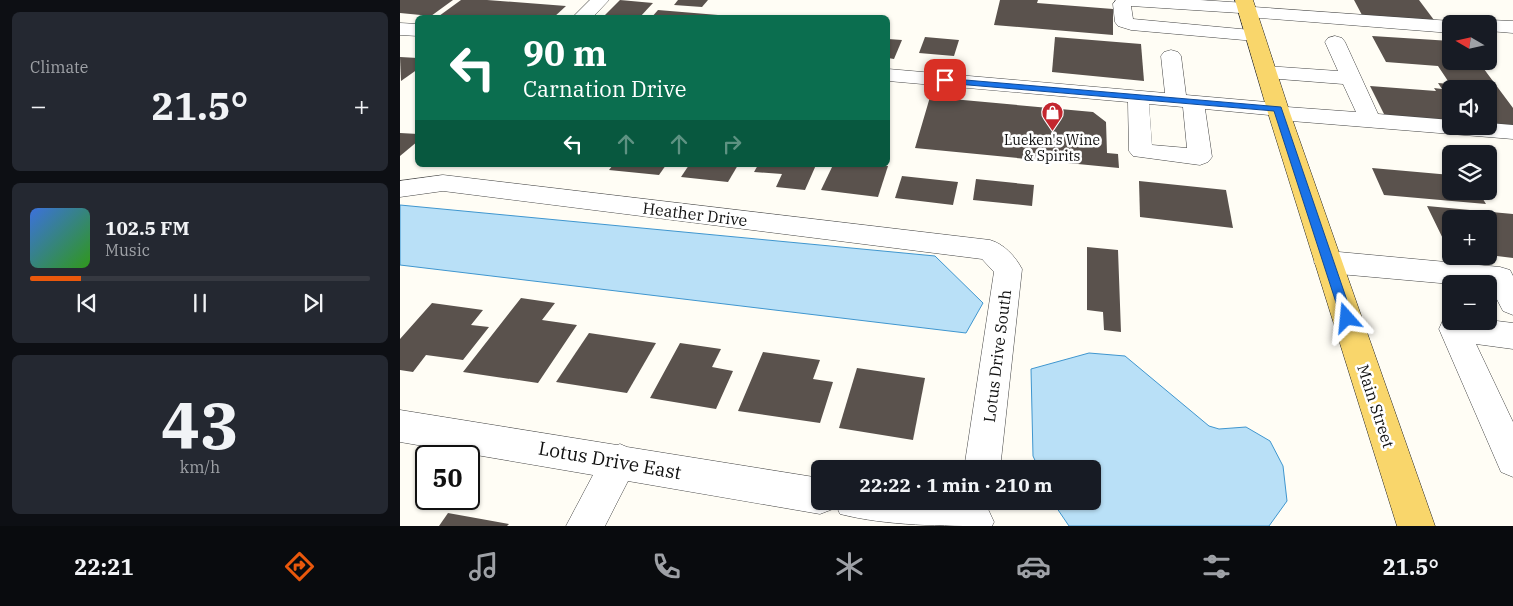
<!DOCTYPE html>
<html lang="en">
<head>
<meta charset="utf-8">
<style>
  :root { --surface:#171b24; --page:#242831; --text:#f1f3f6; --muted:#9ea1a6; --line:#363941; --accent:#ea580c }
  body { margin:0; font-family:"IBM Plex Serif",serif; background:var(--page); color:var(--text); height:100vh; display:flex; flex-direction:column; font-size:19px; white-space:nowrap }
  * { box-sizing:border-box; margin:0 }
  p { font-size:16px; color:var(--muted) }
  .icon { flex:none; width:28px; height:28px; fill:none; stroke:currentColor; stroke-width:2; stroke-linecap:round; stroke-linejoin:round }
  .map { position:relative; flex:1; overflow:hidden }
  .sheet { display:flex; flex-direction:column; gap:12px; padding:12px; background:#0d0f14; width:400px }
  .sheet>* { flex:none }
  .guide { position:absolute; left:15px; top:15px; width:475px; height:152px; border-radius:8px; box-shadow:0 1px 4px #0004; background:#0b6e4f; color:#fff; overflow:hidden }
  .needle { width:32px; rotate:279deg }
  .fabs { position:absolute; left:1042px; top:15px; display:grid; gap:10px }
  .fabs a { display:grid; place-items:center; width:55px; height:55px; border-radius:8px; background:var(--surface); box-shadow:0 1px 4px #0004; font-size:25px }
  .speed { position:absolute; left:15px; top:445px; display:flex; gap:10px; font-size:25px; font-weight:700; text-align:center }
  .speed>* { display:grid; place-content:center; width:65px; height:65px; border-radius:50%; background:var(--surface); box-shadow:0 1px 4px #0004; line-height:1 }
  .speed .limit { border:2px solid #111; border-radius:8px; background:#fff; color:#111 }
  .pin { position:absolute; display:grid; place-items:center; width:42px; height:42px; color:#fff; margin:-21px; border-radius:10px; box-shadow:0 2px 8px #0006 }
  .me { position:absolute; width:55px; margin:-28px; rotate:342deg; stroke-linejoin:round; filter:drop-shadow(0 0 4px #0008) }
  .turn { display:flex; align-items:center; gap:18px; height:105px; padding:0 25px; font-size:22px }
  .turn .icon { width:65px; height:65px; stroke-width:2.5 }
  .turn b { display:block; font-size:35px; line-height:42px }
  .lanes { display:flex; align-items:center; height:48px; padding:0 25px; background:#0003; justify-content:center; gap:25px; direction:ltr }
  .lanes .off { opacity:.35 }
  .big { font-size:38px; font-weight:700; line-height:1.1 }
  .sheet .widget { flex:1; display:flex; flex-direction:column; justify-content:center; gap:8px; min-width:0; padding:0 18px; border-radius:8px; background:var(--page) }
  .sheet .dial { align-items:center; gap:0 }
  .dial b { font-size:65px; line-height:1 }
  .song { display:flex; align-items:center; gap:15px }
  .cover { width:60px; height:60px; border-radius:8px; background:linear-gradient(135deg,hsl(220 70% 55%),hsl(110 70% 35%)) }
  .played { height:5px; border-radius:2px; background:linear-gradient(90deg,var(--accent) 15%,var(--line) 15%) }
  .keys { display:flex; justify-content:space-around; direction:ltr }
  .heat { display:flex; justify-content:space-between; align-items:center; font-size:28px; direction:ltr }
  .trip { position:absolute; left:411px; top:460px; width:290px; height:50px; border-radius:8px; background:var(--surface); box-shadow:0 1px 4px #0004; font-weight:700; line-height:50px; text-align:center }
  .tab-bar { display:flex; height:80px; justify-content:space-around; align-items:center; background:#090b0e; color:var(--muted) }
  .tab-bar .icon { width:35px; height:35px }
  .tab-bar .selected { color:var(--accent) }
  .tab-bar b { font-size:22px; color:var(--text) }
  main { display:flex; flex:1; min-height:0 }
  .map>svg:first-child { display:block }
  .water { fill:#b9e0f7; stroke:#3f96cf }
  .building { fill:#5a524d }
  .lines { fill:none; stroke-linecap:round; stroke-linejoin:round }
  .minor-casing { stroke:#444; stroke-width:1 }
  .major-casing { stroke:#222; stroke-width:1 }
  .minor { fill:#fff; fill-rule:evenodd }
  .major { fill:#f9d66b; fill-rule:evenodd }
  .route { fill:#1a73e8; stroke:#114b97 }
  .labels { text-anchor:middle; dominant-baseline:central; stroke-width:5; stroke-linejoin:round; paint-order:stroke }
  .far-poi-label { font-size:14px; fill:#111; stroke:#fff }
  .street-label { font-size:16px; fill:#111; stroke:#fff }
  .near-street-label { font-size:19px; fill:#111; stroke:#fff }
</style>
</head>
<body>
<main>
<section class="sheet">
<div class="widget"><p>Climate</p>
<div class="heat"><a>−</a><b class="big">21.5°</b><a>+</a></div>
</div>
<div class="widget">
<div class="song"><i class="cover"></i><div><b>102.5 FM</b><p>Music</p></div></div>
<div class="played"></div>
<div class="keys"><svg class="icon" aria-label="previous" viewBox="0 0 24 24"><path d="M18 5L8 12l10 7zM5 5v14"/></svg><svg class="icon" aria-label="pause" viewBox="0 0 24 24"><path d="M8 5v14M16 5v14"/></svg><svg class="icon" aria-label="next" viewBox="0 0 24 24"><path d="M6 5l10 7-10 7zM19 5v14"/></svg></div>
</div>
<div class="widget dial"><b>43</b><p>km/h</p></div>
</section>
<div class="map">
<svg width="1113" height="526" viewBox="0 0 1113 526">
  <rect width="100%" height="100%" fill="#fffdf5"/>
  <g class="water">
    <path d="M 0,205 L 535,256 L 583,303 L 566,333 L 0,265 Z"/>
    <path d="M 689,353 L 725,356 L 809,426 L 819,429 L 846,427 L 870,441 L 883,466 L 887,501 L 869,526 L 669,526 L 652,501 L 692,501 L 692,469 L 639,469 L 633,456 L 631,369 Z"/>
  </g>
  <g class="building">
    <path d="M 0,0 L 53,0 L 31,16 L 0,13 Z"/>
    <path d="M 61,0 L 87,0 L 166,6 L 153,18 L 39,16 Z"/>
    <path d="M 220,0 L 253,3 L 239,18 L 202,18 Z"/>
    <path d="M 278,0 L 308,0 L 302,7 L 274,5 Z"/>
    <path d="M 600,0 L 638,0 L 637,3 L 713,9 L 713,35 L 594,25 Z"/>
    <path d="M 954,0 L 1019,0 L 1034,20 L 962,15 Z"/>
    <path d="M 258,10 L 330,16 L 330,18 L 251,18 Z"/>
    <path d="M 972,36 L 1051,41 L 1051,61 L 1078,61 L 1113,108 L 1113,126 L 1089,124 L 1089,89 L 1051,89 L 1051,121 L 985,116 L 970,86 L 1036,91 L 1034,88 L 1042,89 L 1038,83 L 1050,84 L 1038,66 L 986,62 Z"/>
    <path d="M 525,37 L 559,40 L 554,56 L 519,53 Z"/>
    <path d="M 655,37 L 741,44 L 744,81 L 652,72 Z"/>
    <path d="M 488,39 L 502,40 L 494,59 L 488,58 Z"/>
    <path d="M 0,57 L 18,58 L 18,69 L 1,81 Z"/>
    <path d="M 530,97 L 693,112 L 706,122 L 707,153 L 718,154 L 719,168 L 515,148 Z"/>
    <path d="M 0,133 L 18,134 L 18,141 L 0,156 Z"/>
    <path d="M 213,165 L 266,165 L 259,175 L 209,170 Z"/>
    <path d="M 289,165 L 338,165 L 328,182 L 281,177 Z"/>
    <path d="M 358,165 L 416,165 L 405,190 L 376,187 L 382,174 L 354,172 Z"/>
    <path d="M 433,165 L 477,165 L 488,166 L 478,197 L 421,190 Z"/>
    <path d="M 972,168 L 1051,175 L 1051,191 L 1078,191 L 1086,204 L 984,195 Z"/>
    <path d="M 502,176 L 558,182 L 553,205 L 495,198 Z"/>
    <path d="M 576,179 L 634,185 L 632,206 L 573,200 Z"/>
    <path d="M 739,181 L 826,190 L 833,228 L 740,217 Z"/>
    <path d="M 1027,206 L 1113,214 L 1113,258 L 1089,255 L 1089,219 L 1051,219 L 1051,251 L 1049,251 Z"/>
    <path d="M 687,247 L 718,250 L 721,332 L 704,330 L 703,312 L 687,310 Z"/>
    <path d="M 121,298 L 155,303 L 142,320 L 177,325 L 138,383 L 63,372 Z"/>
    <path d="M 32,303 L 83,310 L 71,325 L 89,327 L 63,360 L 26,355 L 13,372 L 0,370 L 0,339 Z"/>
    <path d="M 189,333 L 256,343 L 227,393 L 156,382 Z"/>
    <path d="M 280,343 L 321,349 L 312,367 L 333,371 L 316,409 L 250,398 Z"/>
    <path d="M 363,352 L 420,360 L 413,379 L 433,382 L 420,423 L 338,411 Z"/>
    <path d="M 457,368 L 525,378 L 513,440 L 439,428 Z"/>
    <path d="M 48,513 L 109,524 L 107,526 L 39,526 Z"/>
  </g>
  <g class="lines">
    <defs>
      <g id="minor">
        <path d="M 190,0 L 209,0 L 192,18 L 172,18 Z"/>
        <path d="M 716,0 L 800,0 L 846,3 L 852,4 L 854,7 L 1051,21 L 1058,24 L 1051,24 L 1051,33 L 848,17 L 842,16 L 840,13 L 731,6 L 733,19 L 862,31 L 864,35 L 862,39 L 855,41 L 731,30 L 718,26 L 715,22 L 713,4 Z"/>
        <path d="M 1089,20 L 1113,21 L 1113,33 L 1089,31 L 1089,24 L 1081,24 Z"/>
        <path d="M 0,23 L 18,24 L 18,36 L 0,35 Z"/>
        <path d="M 935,36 L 942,38 L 945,42 L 978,114 L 1051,120 L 1051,126 L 1089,126 L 1089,123 L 1113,125 L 1113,139 L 879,120 L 871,118 L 869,115 L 805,109 L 812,157 L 808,162 L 800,165 L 733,156 L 729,151 L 728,102 L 488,81 L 488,69 L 765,93 L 761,56 L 764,52 L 771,50 L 778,52 L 781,56 L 786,95 L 878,103 L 886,104 L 887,107 L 956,112 L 943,84 L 866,78 L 859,76 L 856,72 L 859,68 L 866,66 L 938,71 L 925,42 L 928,38 ZM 749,104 L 783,107 L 787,148 L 752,145 Z"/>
        <path d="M 43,175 L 590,240 C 604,244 615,256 622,269 L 600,469 L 564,469 L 594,272 L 582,259 L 43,191 L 0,197 L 0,181 Z"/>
        <path d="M 928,251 L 1100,267 L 1110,270 L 1113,276 L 1113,315 L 1103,311 L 1091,288 L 1089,288 L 1089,284 L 1051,284 L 928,273 L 918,269 L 914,262 L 918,255 Z"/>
        <path d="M 1051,317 L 1051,321 L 1089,320 L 1113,323 L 1113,349 L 1076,344 L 1113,422 L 1113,477 L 1101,472 L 1039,329 L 1043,320 Z"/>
        <path d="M 0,410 L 217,445 L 220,444 L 227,447 L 420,478 L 420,501 L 563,501 L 588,509 L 594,522 L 592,526 C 543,526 487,526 440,514 L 435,503 L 433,509 L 420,514 L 228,481 L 205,526 L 166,526 L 193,475 L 0,442 Z"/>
      </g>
      <path id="major" d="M 835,0 L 853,0 L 890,113 L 1035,526 L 997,526 L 868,113 Z"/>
    </defs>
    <use href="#minor" class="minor-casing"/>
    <use href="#major" class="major-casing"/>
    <use href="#minor" class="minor"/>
    <use href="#major" class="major"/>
  </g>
  <path class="route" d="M 542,78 L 881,107 L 953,318 L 951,321 L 943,321 L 941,318 L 874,111 L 545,83 L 541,80 Z"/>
  <defs>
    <symbol id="shop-pin" viewBox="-11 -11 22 30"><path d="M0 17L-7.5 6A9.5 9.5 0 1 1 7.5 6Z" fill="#c4262e" stroke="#fff"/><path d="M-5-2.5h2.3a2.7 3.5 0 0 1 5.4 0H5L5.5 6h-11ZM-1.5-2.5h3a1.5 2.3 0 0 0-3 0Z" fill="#fff"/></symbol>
  </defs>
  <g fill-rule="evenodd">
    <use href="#shop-pin" x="640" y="100" width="25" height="34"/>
  </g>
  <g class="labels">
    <g class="far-poi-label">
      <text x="652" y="140">Lueken's Wine<tspan x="652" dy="16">&amp; Spirits</tspan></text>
    </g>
    <g class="street-label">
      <text transform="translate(295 214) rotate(7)">Heather Drive</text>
      <text transform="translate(597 356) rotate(-83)">Lotus Drive South</text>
      <text transform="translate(976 406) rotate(72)">Main Street</text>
    </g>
    <g class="near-street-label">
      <text transform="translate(210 460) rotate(10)">Lotus Drive East</text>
    </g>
  </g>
</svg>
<div class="fabs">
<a><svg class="needle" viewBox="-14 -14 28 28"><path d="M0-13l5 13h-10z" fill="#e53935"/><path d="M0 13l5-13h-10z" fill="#9ea1a6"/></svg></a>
<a><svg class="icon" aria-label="sound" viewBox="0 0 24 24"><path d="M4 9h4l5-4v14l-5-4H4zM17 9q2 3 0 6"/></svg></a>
<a><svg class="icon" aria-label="layers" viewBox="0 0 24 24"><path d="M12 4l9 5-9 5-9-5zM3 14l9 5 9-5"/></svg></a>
<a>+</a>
<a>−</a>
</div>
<div class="speed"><div class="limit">50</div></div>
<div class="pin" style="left:545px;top:80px;background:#d93025"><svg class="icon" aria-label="arrive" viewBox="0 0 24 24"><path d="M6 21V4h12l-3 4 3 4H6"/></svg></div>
<svg class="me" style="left:947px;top:318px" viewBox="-20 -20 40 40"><path d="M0-17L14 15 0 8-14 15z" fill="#1a73e8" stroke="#fff" stroke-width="4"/></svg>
<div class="trip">22:22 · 1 min · 210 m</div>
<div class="guide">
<div class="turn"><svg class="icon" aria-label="left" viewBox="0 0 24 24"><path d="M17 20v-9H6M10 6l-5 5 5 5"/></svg><div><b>90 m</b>Carnation Drive</div></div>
<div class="lanes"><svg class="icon" aria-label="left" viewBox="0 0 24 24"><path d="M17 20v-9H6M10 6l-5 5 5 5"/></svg><svg class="icon off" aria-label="ahead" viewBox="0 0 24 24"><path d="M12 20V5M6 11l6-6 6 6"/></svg><svg class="icon off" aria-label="ahead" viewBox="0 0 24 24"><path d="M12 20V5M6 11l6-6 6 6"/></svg><svg class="icon off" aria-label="right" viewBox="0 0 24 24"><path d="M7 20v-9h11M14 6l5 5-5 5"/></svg></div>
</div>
</div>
</main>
<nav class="tab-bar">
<b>22:21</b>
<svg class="icon selected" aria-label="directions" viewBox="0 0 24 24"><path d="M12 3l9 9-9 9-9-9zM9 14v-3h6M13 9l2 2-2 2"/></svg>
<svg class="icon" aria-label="music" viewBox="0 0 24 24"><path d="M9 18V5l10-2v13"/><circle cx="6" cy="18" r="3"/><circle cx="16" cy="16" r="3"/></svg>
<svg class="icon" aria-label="phone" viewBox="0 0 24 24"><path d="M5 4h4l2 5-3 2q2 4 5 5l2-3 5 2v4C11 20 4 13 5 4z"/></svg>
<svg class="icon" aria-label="climate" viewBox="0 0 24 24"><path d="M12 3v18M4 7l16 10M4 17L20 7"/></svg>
<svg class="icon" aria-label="car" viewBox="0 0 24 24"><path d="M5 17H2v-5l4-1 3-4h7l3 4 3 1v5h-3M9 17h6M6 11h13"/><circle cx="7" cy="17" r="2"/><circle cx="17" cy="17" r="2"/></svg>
<svg class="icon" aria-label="filters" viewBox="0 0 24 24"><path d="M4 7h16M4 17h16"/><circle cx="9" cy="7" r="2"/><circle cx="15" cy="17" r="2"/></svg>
<b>21.5°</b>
</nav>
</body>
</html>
